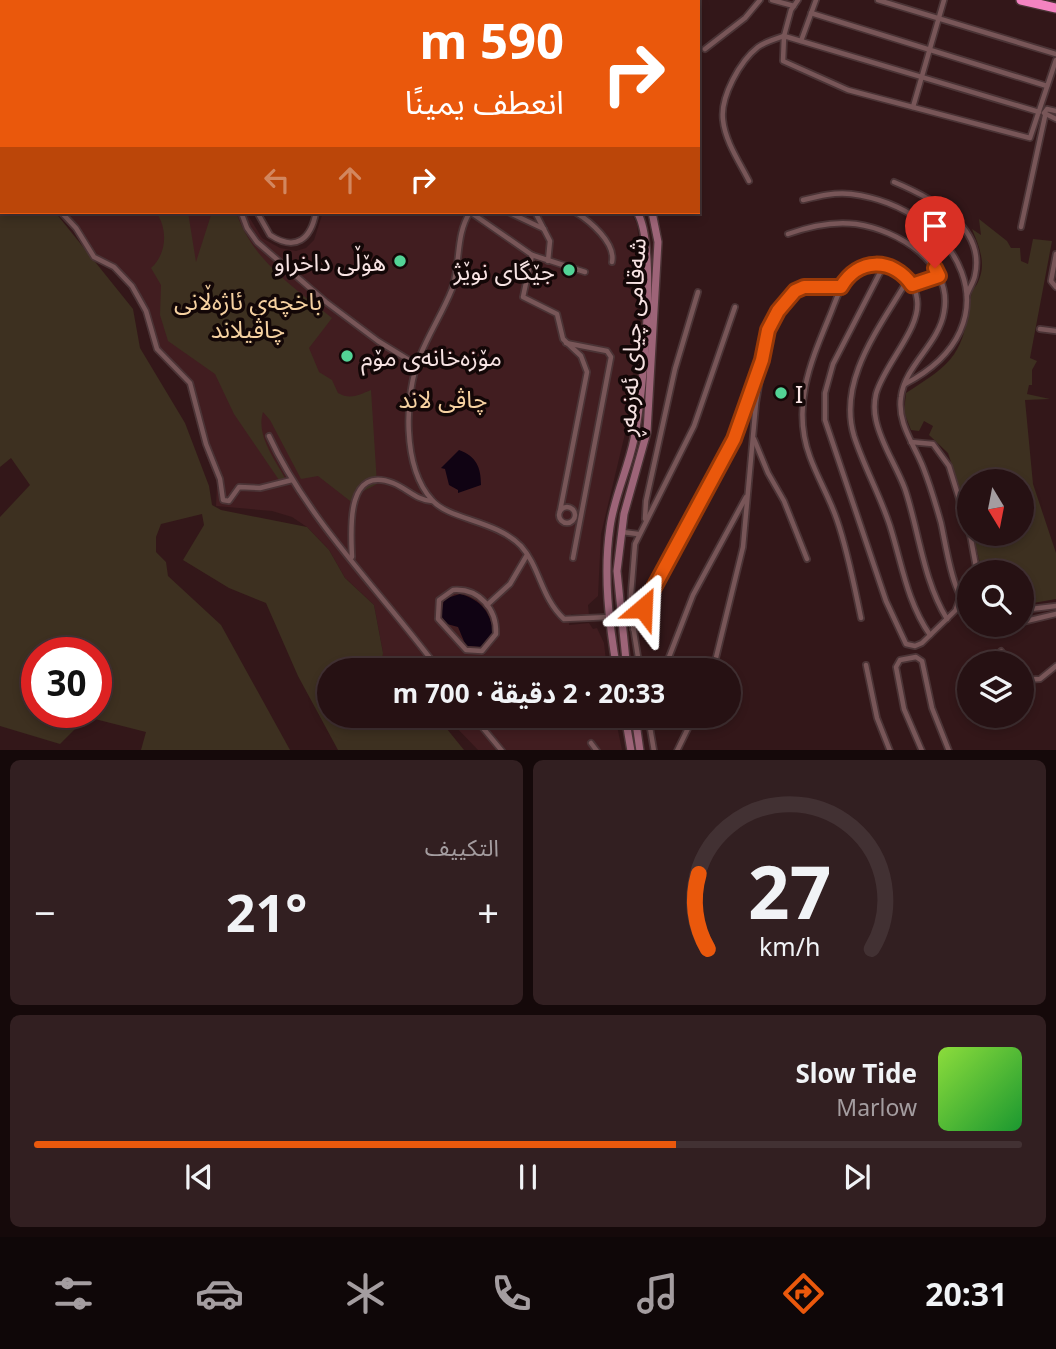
<!DOCTYPE html>
<html lang="ar">
<head>
<meta charset="utf-8">
<style>
  :root { --surface:#261113; --page:#321f21; --text:#f1f3f6; --muted:#a49da0; --line:#423133; --accent:#ea580c }
  body { margin:0; font-family:"Noto Sans","Noto Sans Arabic",sans-serif; background:var(--page); color:var(--text); direction:rtl; height:100vh; display:flex; flex-direction:column; font-size:26px; white-space:nowrap }
  * { box-sizing:border-box; margin:0 }
  p { font-size:23px; color:var(--muted) }
  .icon { flex:none; width:38px; height:38px; fill:none; stroke:currentColor; stroke-width:2; stroke-linecap:round; stroke-linejoin:round }
  .map { position:relative; height:750px; overflow:hidden; direction:ltr }
  .side { display:flex; flex-direction:column; gap:10px; padding:10px; background:#15090a; flex:1 }
  .side>* { flex:none }
  .guide { position:absolute; left:0px; top:0px; width:700px; height:214px; box-shadow:0 4px 10px #0003,0 0 0 2px var(--line); direction:rtl; background:#ea580c; color:#fff; overflow:hidden }
  .needle { width:46px; rotate:170deg }
  .controls { position:absolute; left:957px; top:469px; display:grid; gap:14px }
  .controls a { display:grid; place-items:center; width:77px; height:77px; border-radius:50%; background:var(--surface); box-shadow:0 4px 10px #0003,0 0 0 2px var(--line); font-size:35px }
  .speed { position:absolute; left:21px; top:637px; display:flex; gap:14px; font-size:35px; font-weight:700; text-align:center }
  .speed>* { display:grid; place-content:center; width:91px; height:91px; border-radius:50%; background:var(--surface); box-shadow:0 4px 10px #0003,0 0 0 2px var(--line); line-height:1 }
  .speed .limit { border:10px solid #d22; background:#fff; color:#111 }
  .pin { position:absolute; display:grid; place-items:center; width:60px; height:60px; color:#fff; margin:-72px -30px; border-radius:50% 50% 50% 0; rotate:-45deg; box-shadow:0 0 7px #0007 }
  .pin .icon { rotate:45deg }
  .me { position:absolute; width:77px; margin:-38px; rotate:26deg; stroke-linejoin:round; filter:drop-shadow(0 0 5px #0008) }
  .turn { display:flex; align-items:center; gap:24px; height:147px; padding:0 21px; font-size:32px }
  .turn .icon { width:91px; height:91px; stroke-width:2.5 }
  .turn b { display:block; font-size:49px; line-height:60px }
  .lanes { display:flex; align-items:center; height:66px; padding:0 21px; background:#0003; justify-content:center; gap:35px; direction:ltr }
  .lanes .off { opacity:.35 }
  .big { font-size:52px; font-weight:700; line-height:1.1 }
  .side .widget { flex:1; display:flex; flex-direction:column; justify-content:center; gap:10px; min-width:0; padding:0 24px; border-radius:10px; background:var(--page) }
  .side .dial { align-items:center; gap:0 }
  .dial svg { height:182px; overflow:visible; fill:none; stroke:var(--line); stroke-width:7; stroke-linecap:round; text-anchor:middle }
  .dial text { fill:var(--text); stroke:none }
  .song { display:flex; align-items:center; gap:21px }
  .cover { width:84px; height:84px; border-radius:10px; background:linear-gradient(135deg,hsl(90 70% 55%),hsl(130 70% 35%)) }
  .played { height:7px; border-radius:4px; background:linear-gradient(90deg,var(--accent) 65%,var(--line) 65%) }
  .keys { display:flex; justify-content:space-around; direction:ltr }
  .heat { display:flex; justify-content:space-between; align-items:center; font-size:38px; direction:ltr }
  .side .tiles { flex:1; display:grid; gap:10px; grid-template-columns:1fr 1fr }
  .widget:last-child { grid-column:span 2 }
  .trip { position:absolute; left:317px; top:658px; width:424px; height:70px; border-radius:35px; background:var(--surface); box-shadow:0 4px 10px #0003,0 0 0 2px var(--line); font-weight:700; line-height:70px; text-align:center; direction:rtl }
  .menu { display:flex; height:112px; justify-content:space-around; align-items:center; background:#0f0708; color:var(--muted) }
  .menu .icon { width:49px; height:49px }
  .menu .current { color:var(--accent) }
  .menu b { font-size:32px; color:var(--text) }
  .map>svg:first-child { display:block }
  .built { fill:#411d20 }
  .green { fill:#3d3020; fill-rule:evenodd }
  .water { fill:#100313 }
  .lines { fill:none; stroke-linecap:round; stroke-linejoin:round }
  .street-casing { stroke:#4b3436; stroke-width:8 }
  .secondary-casing { stroke:#4b3436; stroke-width:10 }
  .highway-casing { stroke:#4b3436; stroke-width:12 }
  .street { stroke:#785658; stroke-width:4.5 }
  .secondary { stroke:#9d6478; stroke-width:7 }
  .highway { stroke:#f483c1; stroke-width:9 }
  .route-casing { stroke:#983908; stroke-width:18 }
  .route { stroke:#ea580c; stroke-width:12 }
  .poi-dot { fill:#53d396; stroke:#130707; stroke-width:2.5 }
  .labels { text-anchor:middle; dominant-baseline:central; stroke-width:7; stroke-linejoin:round; paint-order:stroke }
  .poi-label { font-size:24px; fill:#f7e3e3; stroke:#130707; text-anchor:end }
  .park-label { font-size:24px; fill:#f6d1a1; stroke:#130707 }
  .street-label { font-size:24px; fill:#f7e3e3; stroke:#130707 }
</style>
</head>
<body>
<div class="map">
<svg width="1056" height="751" viewBox="0 0 1056 751">
  <rect width="100%" height="100%" fill="#331719"/>
  <g class="built">
    <path d="M 59,212 L 246,212 L 262,238 L 280,248 L 296,251 L 306,248 L 314,240 L 323,212 L 631,212 L 637,225 L 640,252 L 637,265 L 626,268 L 624,284 L 636,294 L 638,302 L 630,413 L 601,534 L 598,596 L 588,605 L 589,615 L 571,614 L 569,625 L 589,623 L 593,629 L 597,628 L 604,643 L 607,670 L 381,670 L 383,653 L 374,605 L 345,578 L 329,550 L 307,527 L 292,517 L 272,511 L 216,506 L 217,483 L 205,453 L 192,393 L 187,383 L 151,344 L 142,306 L 127,283 L 113,267 L 97,261 Z"/>
    <path d="M 433,716 L 615,716 L 622,750 L 478,750 L 452,723 Z"/>
  </g>
  <g class="green">
    <path d="M 0,148 L 2,212 L 55,212 L 133,309 L 140,348 L 185,423 L 209,486 L 212,505 L 221,510 L 307,527 L 329,550 L 345,578 L 374,605 L 383,653 L 381,670 L 329,670 L 329,716 L 415,716 L 447,729 L 464,750 L 338,750 L 298,676 L 266,603 L 229,588 L 183,560 L 204,525 L 202,514 L 161,524 L 156,537 L 156,552 L 166,562 L 168,576 L 221,625 L 290,750 L 141,750 L 146,732 L 87,717 L 60,744 L 0,726 L 0,517 L 30,485 L 11,458 L 0,467 ZM 37,653 L 96,653 L 96,712 L 37,712 Z"/>
    <path d="M 156,212 L 188,212 L 196,262 L 212,212 L 236,212 C 253,261 292,286 332,318 L 309,348 L 319,372 L 332,380 L 338,393 C 350,400 359,395 371,390 L 377,484 L 360,493 L 354,504 L 318,476 L 301,479 L 270,420 L 263,412 C 256,435 274,458 285,478 L 279,480 L 234,414 L 215,374 L 168,341 L 160,315 L 161,285 L 151,268 C 167,254 168,229 156,212 Z"/>
    <path d="M 979,219 L 1007,241 L 1011,248 L 1020,248 L 1021,261 L 1028,264 L 1033,239 L 1052,241 L 1030,358 L 1037,361 L 1032,370 L 1032,385 L 1029,385 L 1027,394 L 1050,399 L 1025,400 L 1033,484 L 1056,553 L 1056,599 L 1022,605 L 1022,572 L 982,572 L 973,534 L 1022,534 L 1022,481 L 970,481 L 969,518 L 967,501 L 964,501 L 948,453 L 929,435 L 933,426 L 924,421 L 919,431 L 911,430 L 904,412 L 906,393 C 955,362 963,354 971,296 C 972,289 976,287 978,282 C 987,264 979,246 972,229 L 981,235 Z"/>
  </g>
  <g class="water">
    <path d="M 459,450 C 476,456 481,467 481,485 L 458,493 L 458,490 L 449,485 L 445,469 L 441,468 Z"/>
    <path d="M 460,594 C 480,599 492,613 493,634 L 483,647 L 466,646 L 458,627 L 447,624 L 441,616 L 444,599 Z"/>
  </g>
  <g class="lines">
    <defs>
      <g id="street">
        <path d="M 76,0 L 78,2"/>
        <path d="M 99,0 L 101,2"/>
        <path d="M 538,0 L 538,2"/>
        <path d="M 772,0 L 794,6"/>
        <path d="M 878,0 L 1056,54"/>
        <path d="M 811,13 L 1047,86"/>
        <path d="M 801,41 L 816,0"/>
        <path d="M 705,49 L 745,18 L 760,0"/>
        <path d="M 0,92 L 1,91"/>
        <path d="M 913,107 L 944,0"/>
        <path d="M 1056,111 L 1047,109 L 1044,113 L 1056,119"/>
        <path d="M 1039,112 L 784,36 L 783,61 L 848,90 L 1030,138 L 1056,60"/>
        <path d="M 0,136 L 2,136"/>
        <path d="M 749,181 C 740,163 725,141 723,120 C 720,97 740,61 758,47 C 765,42 775,39 784,36 L 791,10 L 798,0"/>
        <path d="M 894,182 C 930,197 986,226 975,275 C 974,282 969,288 967,295"/>
        <path d="M 803,200 C 819,196 835,192 851,194 C 960,208 1019,325 905,384"/>
        <path d="M 61,212 L 76,228 L 94,257 L 114,267 L 132,286 L 146,311 L 157,349 L 190,383 L 206,444 L 220,479 L 223,500 L 229,501 L 239,487 L 260,488 L 292,480"/>
        <path d="M 241,212 L 247,228 L 257,242 L 326,302 L 378,341 L 417,365"/>
        <path d="M 257,212 L 270,235 C 296,252 311,239 316,212"/>
        <path d="M 470,212 C 455,236 461,263 452,289 C 443,312 429,333 420,356 C 404,395 402,467 432,500 C 449,520 496,520 521,546 C 540,567 541,598 564,619 L 610,617"/>
        <path d="M 470,212 L 532,255 L 585,272"/>
        <path d="M 508,212 L 544,229"/>
        <path d="M 535,212 L 550,241 L 548,261"/>
        <path d="M 575,212 C 590,221 616,243 612,262"/>
        <path d="M 1021,227 L 1045,116"/>
        <path d="M 788,234 C 810,226 833,221 856,224 C 898,230 953,263 944,312 C 939,344 905,365 901,397 C 897,423 914,444 923,467 C 930,485 936,505 941,523 C 945,541 953,595 966,602"/>
        <path d="M 1056,254 L 1051,281 L 1056,287"/>
        <path d="M 532,255 L 523,297 L 557,314 L 563,339 L 581,356 L 587,372 L 560,511"/>
        <path d="M 884,265 L 833,364 L 825,393 L 825,420 L 886,601 L 906,644 L 915,646 L 922,643 L 961,605 L 970,601"/>
        <path d="M 908,279 C 881,326 837,379 854,436 C 864,467 880,495 890,526 C 902,564 907,602 930,635"/>
        <path d="M 912,285 L 939,276"/>
        <path d="M 1040,329 L 1056,331"/>
        <path d="M 566,343 L 607,351 L 611,357 L 573,558"/>
        <path d="M 269,436 C 308,521 383,594 439,670"/>
        <path d="M 754,439 L 768,473 L 784,501 L 807,559"/>
        <path d="M 911,442 L 933,444 L 949,466 L 970,534"/>
        <circle cx="567" cy="515" r="8"/>
        <path d="M 645,519 L 646,501 L 675,369 L 698,292"/>
        <path d="M 622,532 L 638,534"/>
        <path d="M 970,534 L 977,572"/>
        <path d="M 352,557 C 351,532 345,464 393,483 C 408,489 416,500 432,501"/>
        <path d="M 453,590 C 479,588 497,609 496,634 L 482,651 L 466,650 L 438,619 L 439,600 Z"/>
        <path d="M 487,605 L 510,584 L 527,555"/>
        <path d="M 956,609 L 961,595 L 970,589"/>
        <path d="M 1022,610 L 1056,606"/>
        <path d="M 861,618 C 854,585 848,552 837,520 C 830,499 818,479 810,457 C 791,406 811,361 830,315 C 838,296 843,272 866,266 C 888,259 914,275 917,299 C 922,328 884,364 876,394 C 874,403 874,411 876,420 C 881,444 896,465 905,489 C 919,531 923,580 947,619"/>
        <path d="M 1022,622 L 1056,614"/>
        <path d="M 633,629 L 734,439 L 759,370"/>
        <path d="M 1001,651 L 1009,663"/>
        <path d="M 866,665 L 877,718 L 890,751"/>
        <path d="M 640,670 L 630,606 L 635,544 L 694,426 L 735,307"/>
        <path d="M 664,670 L 693,595 L 746,497"/>
        <path d="M 713,670 L 743,547 L 756,403 L 768,330 L 778,311 L 795,291 L 813,285 L 840,287"/>
        <path d="M 1022,680 L 1040,679 L 1056,666"/>
        <path d="M 473,716 L 502,751"/>
        <path d="M 648,716 L 654,751"/>
        <path d="M 591,743 L 597,751"/>
        <path d="M 677,751 L 694,716"/>
        <path d="M 922,751 L 904,709 L 896,667 L 900,660 L 916,657 L 922,661 L 932,708 L 949,751"/>
      </g>
      <g id="secondary">
        <path d="M 616,0 L 616,2"/>
        <path d="M 626,2 L 626,0"/>
        <path d="M 617,670 C 609,624 603,574 610,527 C 614,497 628,469 634,439 C 643,397 658,246 637,212"/>
        <path d="M 627,670 L 617,571 L 624,514 L 647,432 L 658,242 L 652,212"/>
        <path d="M 625,716 L 631,751"/>
        <path d="M 635,716 L 640,751"/>
      </g>
      <path id="highway" d="M 1021,0 L 1056,8"/>
    </defs>
    <use href="#street" class="street-casing"/>
    <use href="#secondary" class="secondary-casing"/>
    <use href="#highway" class="highway-casing"/>
    <use href="#street" class="street"/>
    <use href="#secondary" class="secondary"/>
    <use href="#highway" class="highway"/>
  </g>
  <g class="lines">
    <defs>
      <path id="route" d="M 643,608 L 734,439 L 762,360 L 768,330 L 778,311 L 795,291 L 804,287 L 841,287 C 858,258 892,257 912,285 L 939,276 L 935,268"/>
    </defs>
    <use href="#route" class="route-casing"/>
    <use href="#route" class="route"/>
  </g>
  <g class="poi-dot">
    <circle cx="400" cy="261" r="7"/>
    <circle cx="569" cy="270" r="7"/>
    <circle cx="347" cy="356" r="7"/>
    <circle cx="781" cy="393" r="7"/>
  </g>
  <g class="labels">
    <g class="poi-label">
      <text x="386" y="261">هۆڵی داخراو</text>
      <text x="555" y="270">جێگای نوێژ</text>
      <text x="361" y="356" text-anchor="start">مۆزەخانەی مۆم</text>
      <text x="795" y="393" text-anchor="start">I</text>
    </g>
    <g class="park-label">
      <text x="248" y="300">باخچەی ئاژەڵانی<tspan x="248" dy="28">چاڤیلاند</tspan></text>
      <text x="443" y="398">چاڤی لاند</text>
    </g>
    <g class="street-label">
      <text transform="translate(631 337) rotate(-87)">شەقامی چیای ئەزمەڕ</text>
    </g>
  </g>
</svg>
<div class="controls">
<a><svg class="needle" viewBox="-14 -14 28 28"><path d="M0-13l5 13h-10z" fill="#e53935"/><path d="M0 13l5-13h-10z" fill="#a49da0"/></svg></a>
<a><svg class="icon" aria-label="search" viewBox="0 0 24 24"><circle cx="10" cy="10" r="6"/><path d="M15 15l6 6"/></svg></a>
<a><svg class="icon" aria-label="layers" viewBox="0 0 24 24"><path d="M12 4l9 5-9 5-9-5zM3 14l9 5 9-5"/></svg></a>
</div>
<div class="speed"><div class="limit">30</div></div>
<div class="pin" style="left:935px;top:268px;background:#d93025"><svg class="icon" aria-label="arrive" viewBox="0 0 24 24"><path d="M6 21V4h12l-3 4 3 4H6"/></svg></div>
<svg class="me" style="left:643px;top:608px" viewBox="-20 -20 40 40"><path d="M0-17L14 15 0 8-14 15z" fill="#ea580c" stroke="#fff" stroke-width="4"/></svg>
<div class="trip">20:33 · 2 دقيقة · 700 m</div>
<div class="guide">
<div class="turn"><svg class="icon" aria-label="right" viewBox="0 0 24 24"><path d="M7 20v-9h11M14 6l5 5-5 5"/></svg><div><b>590 m</b>انعطف يمينًا</div></div>
<div class="lanes"><svg class="icon off" aria-label="left" viewBox="0 0 24 24"><path d="M17 20v-9H6M10 6l-5 5 5 5"/></svg><svg class="icon off" aria-label="ahead" viewBox="0 0 24 24"><path d="M12 20V5M6 11l6-6 6 6"/></svg><svg class="icon" aria-label="right" viewBox="0 0 24 24"><path d="M7 20v-9h11M14 6l5 5-5 5"/></svg></div>
</div>
</div>
<section class="side">
<div class="tiles">
<div class="widget dial"><svg viewBox="0 0 100 80">
<path d="M14 69A42 42 0 1 1 86 69"/>
<path d="M14 69A42 42 0 0 1 10 36" stroke="#ea580c"/>
<text x="50" y="56" font-size="32" font-weight="700">27</text>
<text x="50" y="72" font-size="11">km/h</text>
</svg></div>
<div class="widget"><p>التكييف</p>
<div class="heat"><a>−</a><b class="big">21°</b><a>+</a></div>
</div>
<div class="widget">
<div class="song"><i class="cover"></i><div><b>Slow Tide</b><p>Marlow</p></div></div>
<div class="played"></div>
<div class="keys"><svg class="icon" aria-label="previous" viewBox="0 0 24 24"><path d="M18 5L8 12l10 7zM5 5v14"/></svg><svg class="icon" aria-label="pause" viewBox="0 0 24 24"><path d="M8 5v14M16 5v14"/></svg><svg class="icon" aria-label="next" viewBox="0 0 24 24"><path d="M6 5l10 7-10 7zM19 5v14"/></svg></div>
</div>
</div>
</section>
<nav class="menu">
<b>20:31</b>
<svg class="icon current" aria-label="directions" viewBox="0 0 24 24"><path d="M12 3l9 9-9 9-9-9zM9 14v-3h6M13 9l2 2-2 2"/></svg>
<svg class="icon" aria-label="music" viewBox="0 0 24 24"><path d="M9 18V5l10-2v13"/><circle cx="6" cy="18" r="3"/><circle cx="16" cy="16" r="3"/></svg>
<svg class="icon" aria-label="phone" viewBox="0 0 24 24"><path d="M5 4h4l2 5-3 2q2 4 5 5l2-3 5 2v4C11 20 4 13 5 4z"/></svg>
<svg class="icon" aria-label="climate" viewBox="0 0 24 24"><path d="M12 3v18M4 7l16 10M4 17L20 7"/></svg>
<svg class="icon" aria-label="car" viewBox="0 0 24 24"><path d="M5 17H2v-5l4-1 3-4h7l3 4 3 1v5h-3M9 17h6M6 11h13"/><circle cx="7" cy="17" r="2"/><circle cx="17" cy="17" r="2"/></svg>
<svg class="icon" aria-label="filters" viewBox="0 0 24 24"><path d="M4 7h16M4 17h16"/><circle cx="9" cy="7" r="2"/><circle cx="15" cy="17" r="2"/></svg>
</nav>
</body>
</html>
